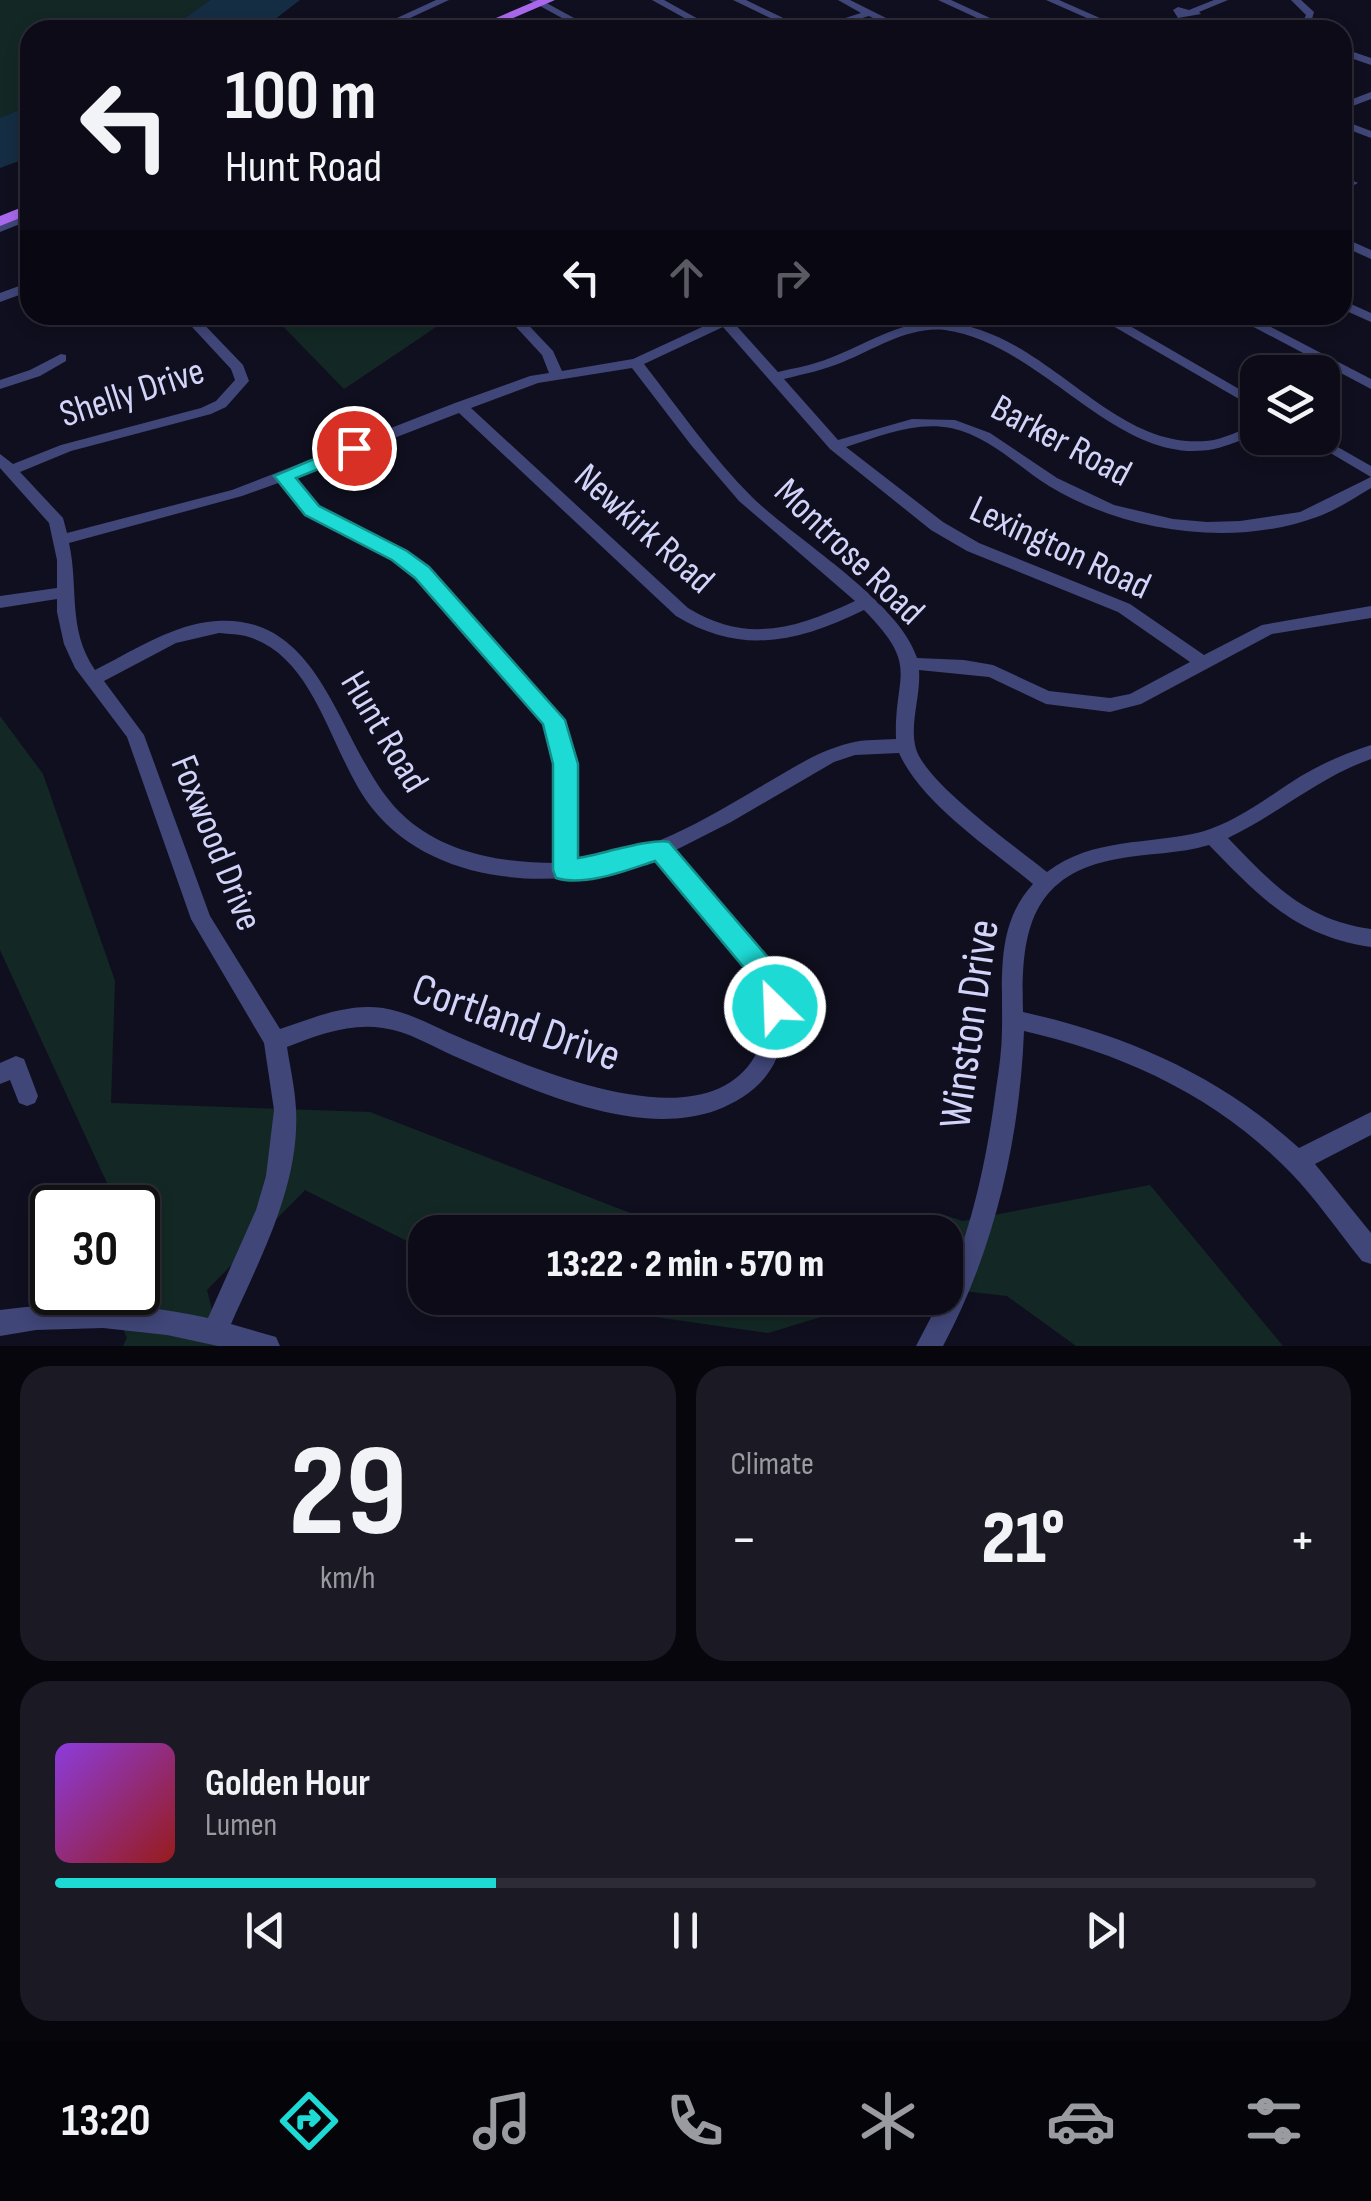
<!DOCTYPE html>
<html lang="en">
<head>
<meta charset="utf-8">
<style>
  :root { --surface:#0c0b17; --page:#1a1924; --text:#f1f3f6; --muted:#9a9ba1; --line:#2c2b36; --accent:#1edad5 }
  body { margin:0; font-family:"Sofia Sans Condensed",sans-serif; background:var(--page); color:var(--text); height:100vh; display:flex; flex-direction:column; font-size:38px; white-space:nowrap }
  * { box-sizing:border-box; margin:0 }
  p { font-size:32px; color:var(--muted) }
  .icon { flex:none; width:55px; height:55px; fill:none; stroke:currentColor; stroke-width:2; stroke-linecap:round; stroke-linejoin:round }
  .map { position:relative; height:1346px; overflow:hidden }
  .panel { display:flex; flex-direction:column; gap:20px; padding:20px; background:#07060d; flex:1 }
  .panel>* { flex:none }
  .top-card { position:absolute; left:20px; top:20px; width:1332px; height:305px; border-radius:30px; box-shadow:0 5px 15px #0003,0 0 0 2px var(--line); background:#0c0b17; color:var(--text); overflow:hidden }
  .buttons { position:absolute; left:1240px; top:355px; display:grid; gap:20px }
  .buttons a { display:grid; place-items:center; width:100px; height:100px; border-radius:20px; background:var(--surface); box-shadow:0 5px 15px #0003,0 0 0 2px var(--line); font-size:50px }
  .speed { position:absolute; left:30px; top:1185px; display:flex; gap:20px; font-size:50px; font-weight:700; text-align:center }
  .speed>* { display:grid; place-content:center; width:130px; height:130px; border-radius:50%; background:var(--surface); box-shadow:0 5px 15px #0003,0 0 0 2px var(--line); line-height:1 }
  .speed .limit { border:5px solid #111; border-radius:15px; background:#fff; color:#111 }
  .pin { position:absolute; display:grid; place-items:center; width:85px; height:85px; color:#fff; margin:-42px; border:5px solid #fff; border-radius:50%; box-shadow:0 2px 10px #0007 }
  .me { position:absolute; width:110px; margin:-55px; rotate:336deg; stroke-linejoin:round; filter:drop-shadow(0 0 8px #0008) }
  .turn { display:flex; align-items:center; gap:35px; height:210px; padding:0 40px; font-size:45px }
  .turn .icon { width:130px; height:130px; stroke-width:2.5 }
  .turn b { display:block; font-size:70px; line-height:85px }
  .lanes { display:flex; align-items:center; height:95px; padding:0 40px; background:#0003; justify-content:center; gap:50px; direction:ltr }
  .lanes .off { opacity:.35 }
  .big { font-size:75px; font-weight:800; line-height:1.1 }
  .panel .card { flex:1; display:flex; flex-direction:column; justify-content:center; gap:15px; min-width:0; padding:0 35px; border-radius:30px; background:var(--page) }
  .panel .dial { align-items:center; gap:0 }
  .dial b { font-size:130px; line-height:1 }
  .song { display:flex; align-items:center; gap:30px }
  .cover { width:120px; height:120px; border-radius:15px; background:linear-gradient(135deg,hsl(270 70% 55%),hsl(0 70% 35%)) }
  .played { height:10px; border-radius:5px; background:linear-gradient(90deg,var(--accent) 35%,var(--line) 35%) }
  .keys { display:flex; justify-content:space-around; direction:ltr }
  .heat { display:flex; justify-content:space-between; align-items:center; font-size:55px; direction:ltr }
  .panel .tiles { flex:1; display:grid; gap:20px; grid-template-columns:1fr 1fr }
  .card:last-child { grid-column:span 2 }
  .trip { position:absolute; left:408px; top:1215px; width:555px; height:100px; border-radius:30px; background:var(--surface); box-shadow:0 5px 15px #0003,0 0 0 2px var(--line); font-weight:800; line-height:100px; text-align:center }
  .tabs { display:flex; height:160px; justify-content:space-around; align-items:center; background:#050409; color:var(--muted) }
  .tabs .icon { width:70px; height:70px }
  .tabs .active { color:var(--accent) }
  .tabs b { font-size:45px; color:var(--text) }
  .map>svg:first-child { display:block }
  .green { fill:#132824 }
  .water { fill:#152d43 }
  .lines { fill:none; stroke-linecap:round; stroke-linejoin:round }
  .minor { fill:#404678; fill-rule:evenodd }
  .major { fill:#a968eb; fill-rule:evenodd }
  .route { fill:#1edad5; stroke:#148e8a; stroke-width:2.5 }
  .labels { text-anchor:middle; dominant-baseline:central; stroke-width:10; stroke-linejoin:round; paint-order:stroke }
  .street-label { font-size:38px; fill:#d3d4f9; stroke:#100f1f }
  .near-street-label { font-size:45px; fill:#d3d4f9; stroke:#100f1f }
</style>
</head>
<body>
<div class="map">
<svg width="1371" height="1346" viewBox="0 0 1371 1346">
  <rect width="100%" height="100%" fill="#100f1f"/>
  <g class="green">
    <path d="M 0,0 L 210,0 L 168,30 L 30,30 L 30,105 L 0,118 Z"/>
    <path d="M 272,315 L 454,315 L 344,389 Z"/>
    <path d="M 0,716 L 43,774 L 115,981 L 111,1103 L 370,1112 L 679,1232 L 425,1232 L 425,1250 L 305,1190 L 207,1290 L 221,1346 L 123,1346 L 127,1338 L 107,1293 L 138,1292 L 138,1208 L 112,1207 L 113,1196 L 0,950 Z"/>
    <path d="M 1150,1185 L 1283,1346 L 1076,1346 L 1007,1296 L 945,1289 L 945,1232 L 731,1232 L 941,1214 L 963,1221 Z"/>
    <path d="M 522,1298 L 884,1298 L 768,1333 Z"/>
  </g>
  <g class="water">
    <path d="M 210,0 L 300,0 L 261,30 L 168,30 Z"/>
    <path d="M 30,105 L 30,157 L 0,168 L 0,118 Z"/>
  </g>
  <g class="lines">
    <g class="minor">
      <path d="M 436,0 L 449,0 L 384,30 L 371,30 Z"/>
      <path d="M 529,0 L 541,0 L 596,30 L 584,30 Z"/>
      <path d="M 652,0 L 664,0 L 718,30 L 706,30 Z"/>
      <path d="M 733,0 L 746,0 L 808,30 L 795,30 Z"/>
      <path d="M 838,0 L 850,0 L 910,30 L 897,30 L 869,16 L 823,30 L 808,30 L 861,13 Z"/>
      <path d="M 938,0 L 951,0 L 1016,30 L 1003,30 Z"/>
      <path d="M 1046,0 L 1059,0 L 1127,30 L 1114,30 Z"/>
      <path d="M 1214,0 L 1228,0 L 1199,12 L 1201,14 L 1178,18 L 1173,10 L 1178,7 L 1189,10 Z"/>
      <path d="M 1291,0 L 1301,0 L 1314,12 L 1310,26 L 1302,30 L 1289,30 L 1303,22 L 1306,15 Z"/>
      <path d="M 1342,48 L 1371,58 L 1371,65 L 1342,55 Z"/>
      <path d="M 1371,92 L 1371,99 L 1342,110 L 1342,103 Z"/>
      <path d="M 1342,120 L 1371,131 L 1371,138 L 1342,127 Z"/>
      <path d="M 1342,176 L 1358,183 L 1352,186 L 1342,183 Z"/>
      <path d="M 30,212 L 30,220 L 0,232 L 0,224 Z"/>
      <path d="M 1342,237 L 1371,250 L 1371,259 L 1342,246 Z"/>
      <path d="M 30,282 L 30,291 L 0,302 L 0,293 Z"/>
      <path d="M 1342,300 L 1371,313 L 1371,322 L 1342,309 Z"/>
      <path d="M 181,315 L 195,315 L 243,365 L 249,381 L 226,407 L 211,414 L 71,451 L 20,472 L 63,518 L 67,533 L 232,490 L 455,403 L 530,376 L 549,373 L 542,355 L 505,315 L 519,315 L 553,351 L 562,371 L 633,359 L 728,315 L 746,315 L 734,323 L 778,372 C 795,368 813,365 830,358 C 865,345 899,321 938,322 C 1045,326 1106,449 1206,441 C 1223,440 1241,429 1258,425 L 1258,434 C 1243,439 1228,446 1214,449 C 1117,468 1044,344 945,330 C 909,326 875,349 843,362 C 824,370 804,374 784,379 L 838,440 L 912,419 L 955,420 L 990,433 L 1057,478 L 1114,505 L 1173,519 L 1207,522 L 1240,521 L 1300,512 L 1371,477 L 1371,488 C 1353,499 1336,510 1317,517 C 1232,548 1125,532 1049,486 C 1017,466 989,436 951,428 C 915,421 880,436 846,447 L 943,522 L 979,543 L 1130,604 L 1204,655 L 1262,625 L 1371,606 L 1371,618 L 1272,634 L 1141,704 L 1110,712 L 1046,704 L 989,677 L 919,670 C 921,696 909,724 916,749 C 927,784 1016,847 1047,872 C 1093,837 1148,845 1201,832 C 1237,822 1269,796 1301,776 C 1323,763 1346,753 1371,745 L 1371,759 C 1319,777 1277,815 1228,838 C 1272,884 1305,920 1371,929 L 1371,947 C 1295,936 1260,897 1209,845 C 1179,854 1148,853 1117,859 C 1028,875 1021,936 1023,1012 C 1127,1035 1220,1076 1299,1148 L 1371,1112 L 1371,1135 L 1315,1164 L 1371,1233 L 1371,1264 L 1362,1261 C 1338,1231 1316,1199 1290,1172 C 1217,1097 1125,1054 1024,1031 C 1020,1139 994,1251 943,1346 L 916,1346 L 941,1298 L 945,1298 L 945,1289 C 973,1226 987,1157 996,1089 C 999,1069 1002,1049 1002,1029 C 1003,978 995,925 1033,884 C 991,849 922,804 899,753 L 855,755 L 834,762 L 731,822 L 674,851 C 721,903 808,980 777,1057 C 766,1084 743,1100 717,1110 C 636,1140 528,1088 454,1056 C 431,1046 408,1031 383,1028 C 350,1023 318,1035 287,1047 C 290,1067 295,1088 296,1109 C 300,1185 261,1256 231,1324 L 276,1337 L 280,1346 L 218,1346 L 167,1335 L 103,1328 L 36,1330 L 0,1336 L 0,1310 C 70,1300 138,1302 208,1318 L 256,1210 L 266,1176 L 274,1110 L 264,1043 L 191,919 L 127,737 L 75,668 L 64,644 L 57,612 L 57,599 L 0,608 L 0,596 L 57,588 L 57,560 L 49,523 L 0,468 L 0,454 L 13,464 L 61,445 L 201,408 L 216,401 L 235,380 L 231,369 ZM 723,327 L 830,449 L 931,530 L 967,551 L 1118,612 L 1190,662 L 1130,694 L 1110,698 L 1049,691 L 993,665 L 964,660 L 917,658 C 899,601 796,540 752,497 C 712,457 679,409 644,364 ZM 632,368 L 691,445 L 739,501 L 855,601 C 795,629 747,644 688,608 L 471,408 L 538,383 ZM 459,413 L 676,616 C 742,656 798,642 864,610 C 921,668 894,672 896,739 C 881,740 865,739 850,743 C 817,751 790,770 760,787 C 704,820 643,857 576,862 L 575,764 L 567,730 L 428,568 L 405,551 L 317,506 L 293,477 ZM 281,482 L 307,514 L 393,559 L 416,576 L 549,732 L 557,764 L 556,863 C 503,863 447,854 406,818 C 337,758 329,605 207,622 C 167,628 131,652 95,670 C 67,629 79,588 69,543 L 242,496 ZM 219,633 C 229,634 240,634 249,637 C 318,659 331,757 372,808 C 437,890 566,892 656,858 C 695,902 793,992 755,1056 C 703,1146 530,1067 461,1038 C 436,1028 410,1012 383,1008 C 347,1003 313,1018 280,1029 L 210,916 L 144,735 L 104,681 L 176,643 Z"/>
      <path d="M 1094,315 L 1111,315 L 1258,400 L 1258,410 Z"/>
      <path d="M 1231,315 L 1248,315 L 1371,379 L 1371,389 Z"/>
      <path d="M 61,354 L 66,355 L 66,361 L 40,376 L 0,389 L 0,380 L 30,370 Z"/>
      <path d="M 1305,438 L 1322,438 L 1371,466 L 1371,477 Z"/>
      <path d="M 16,1056 L 24,1059 L 38,1096 L 35,1103 L 27,1106 L 19,1103 L 10,1080 L 0,1084 L 0,1063 Z"/>
    </g>
    <g class="major">
      <path d="M 538,0 L 555,0 L 485,30 L 468,30 Z"/>
      <path d="M 30,204 L 30,214 L 0,226 L 0,216 Z"/>
    </g>
  </g>
  <path class="route" d="M 354,442 L 364,448 L 361,452 L 296,478 L 319,506 L 407,551 L 429,567 L 565,720 L 578,764 L 578,858 C 598,855 656,837 669,842 L 771,961 L 789,1007 L 785,1016 L 775,1020 L 765,1016 L 750,975 L 655,861 C 627,870 585,887 556,878 L 553,870 L 553,764 L 543,724 L 415,578 L 392,560 L 305,515 L 274,476 Z"/>
  <g class="labels">
    <g class="street-label">
      <text transform="translate(132 393) rotate(-18)">Shelly Drive</text>
      <text transform="translate(1061 441) rotate(28)">Barker Road</text>
      <text transform="translate(644 529) rotate(42)">Newkirk Road</text>
      <text transform="translate(1060 548) rotate(25)">Lexington Road</text>
      <text transform="translate(849 552) rotate(44)">Montrose Road</text>
      <text transform="translate(384 732) rotate(59)">Hunt Road</text>
      <text transform="translate(216 843) rotate(68)">Foxwood Drive</text>
    </g>
    <g class="near-street-label">
      <text transform="translate(516 1023) rotate(19)">Cortland Drive</text>
      <text transform="translate(970 1024) rotate(-82)">Winston Drive</text>
    </g>
  </g>
</svg>
<div class="buttons">
<a><svg class="icon" aria-label="layers" viewBox="0 0 24 24"><path d="M12 4l9 5-9 5-9-5zM3 14l9 5 9-5"/></svg></a>
</div>
<div class="speed"><div class="limit">30</div></div>
<div class="pin" style="left:354px;top:448px;background:#d93025"><svg class="icon" aria-label="arrive" viewBox="0 0 24 24"><path d="M6 21V4h12l-3 4 3 4H6"/></svg></div>
<svg class="me" style="left:775px;top:1007px" viewBox="-20 -20 40 40"><circle r="17" fill="#1edad5" stroke="#fff" stroke-width="3"/><path d="M0-11L8 9 0 5-8 9z" fill="#fff"/></svg>
<div class="trip">13:22 · 2 min · 570 m</div>
<div class="top-card">
<div class="turn"><svg class="icon" aria-label="left" viewBox="0 0 24 24"><path d="M17 20v-9H6M10 6l-5 5 5 5"/></svg><div><b>100 m</b>Hunt Road</div></div>
<div class="lanes"><svg class="icon" aria-label="left" viewBox="0 0 24 24"><path d="M17 20v-9H6M10 6l-5 5 5 5"/></svg><svg class="icon off" aria-label="ahead" viewBox="0 0 24 24"><path d="M12 20V5M6 11l6-6 6 6"/></svg><svg class="icon off" aria-label="right" viewBox="0 0 24 24"><path d="M7 20v-9h11M14 6l5 5-5 5"/></svg></div>
</div>
</div>
<section class="panel">
<div class="tiles">
<div class="card dial"><b>29</b><p>km/h</p></div>
<div class="card"><p>Climate</p>
<div class="heat"><a>−</a><b class="big">21°</b><a>+</a></div>
</div>
<div class="card">
<div class="song"><i class="cover"></i><div><b>Golden Hour</b><p>Lumen</p></div></div>
<div class="played"></div>
<div class="keys"><svg class="icon" aria-label="previous" viewBox="0 0 24 24"><path d="M18 5L8 12l10 7zM5 5v14"/></svg><svg class="icon" aria-label="pause" viewBox="0 0 24 24"><path d="M8 5v14M16 5v14"/></svg><svg class="icon" aria-label="next" viewBox="0 0 24 24"><path d="M6 5l10 7-10 7zM19 5v14"/></svg></div>
</div>
</div>
</section>
<nav class="tabs">
<b>13:20</b>
<svg class="icon active" aria-label="directions" viewBox="0 0 24 24"><path d="M12 3l9 9-9 9-9-9zM9 14v-3h6M13 9l2 2-2 2"/></svg>
<svg class="icon" aria-label="music" viewBox="0 0 24 24"><path d="M9 18V5l10-2v13"/><circle cx="6" cy="18" r="3"/><circle cx="16" cy="16" r="3"/></svg>
<svg class="icon" aria-label="phone" viewBox="0 0 24 24"><path d="M5 4h4l2 5-3 2q2 4 5 5l2-3 5 2v4C11 20 4 13 5 4z"/></svg>
<svg class="icon" aria-label="climate" viewBox="0 0 24 24"><path d="M12 3v18M4 7l16 10M4 17L20 7"/></svg>
<svg class="icon" aria-label="car" viewBox="0 0 24 24"><path d="M5 17H2v-5l4-1 3-4h7l3 4 3 1v5h-3M9 17h6M6 11h13"/><circle cx="7" cy="17" r="2"/><circle cx="17" cy="17" r="2"/></svg>
<svg class="icon" aria-label="filters" viewBox="0 0 24 24"><path d="M4 7h16M4 17h16"/><circle cx="9" cy="7" r="2"/><circle cx="15" cy="17" r="2"/></svg>
</nav>
</body>
</html>
